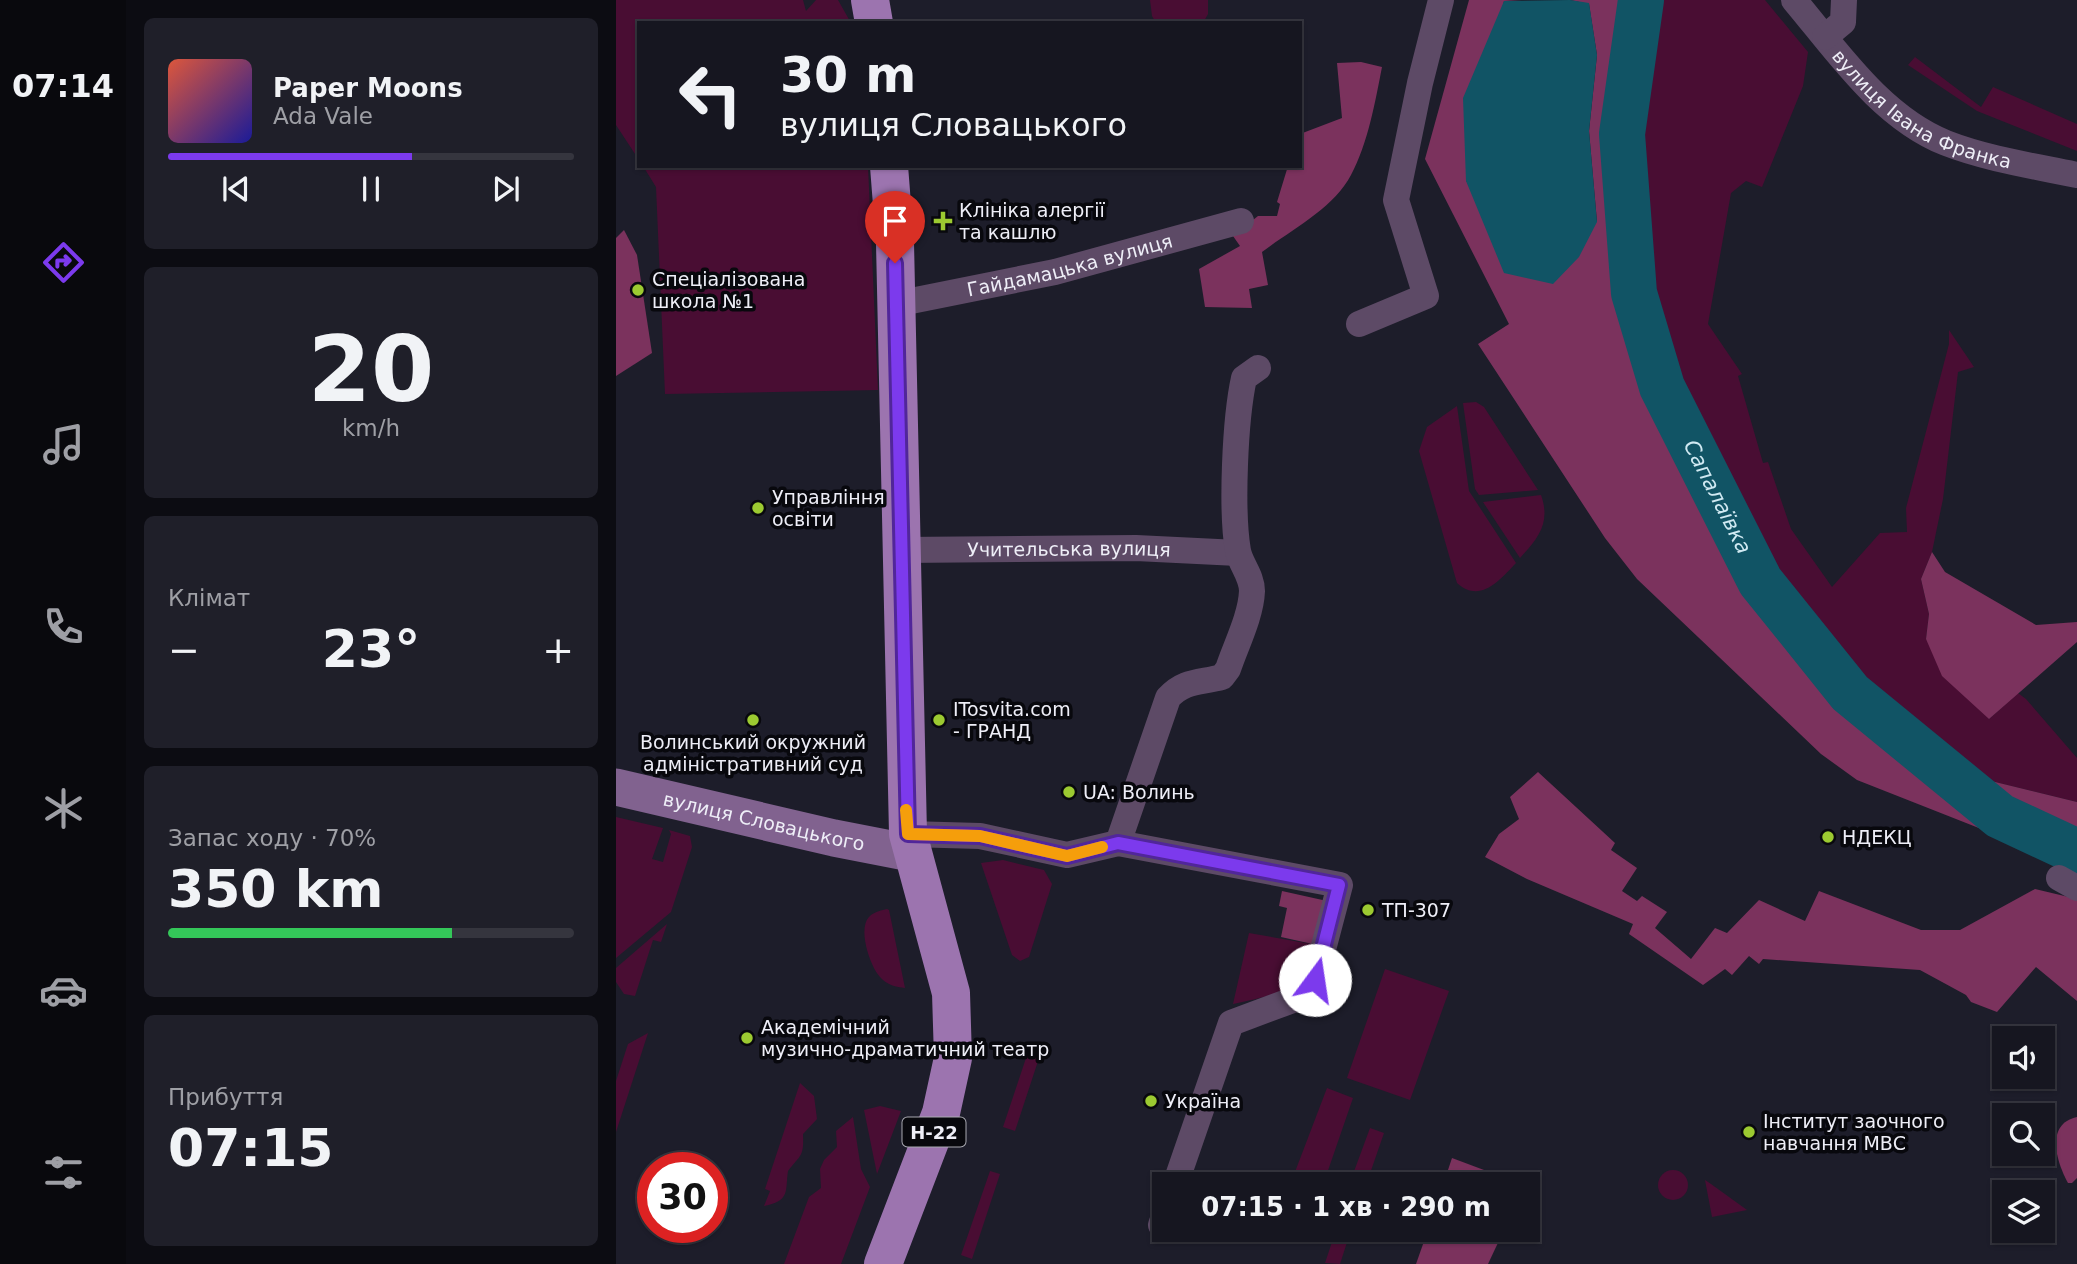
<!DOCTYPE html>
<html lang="uk">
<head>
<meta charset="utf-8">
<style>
  :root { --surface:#161620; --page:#1f1f29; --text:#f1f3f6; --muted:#9e9fa5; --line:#35353e; --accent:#7c3aed }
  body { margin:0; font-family:"DejaVu Sans",sans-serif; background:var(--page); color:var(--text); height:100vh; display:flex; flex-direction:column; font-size:26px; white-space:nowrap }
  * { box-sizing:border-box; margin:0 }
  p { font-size:23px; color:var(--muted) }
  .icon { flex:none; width:38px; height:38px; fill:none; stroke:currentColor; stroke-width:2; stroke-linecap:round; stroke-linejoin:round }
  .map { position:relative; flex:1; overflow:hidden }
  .panel { display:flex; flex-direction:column; gap:18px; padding:18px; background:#0c0c12; width:490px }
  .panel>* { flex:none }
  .hud { position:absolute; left:21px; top:21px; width:665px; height:147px; border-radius:0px; box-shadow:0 2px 5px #0004,0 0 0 2px var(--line); background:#161620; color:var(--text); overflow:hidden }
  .buttons { position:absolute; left:1376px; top:1026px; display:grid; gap:14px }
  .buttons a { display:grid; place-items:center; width:63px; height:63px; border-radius:0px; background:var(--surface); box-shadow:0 2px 5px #0004,0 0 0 2px var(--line); font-size:35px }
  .speed { position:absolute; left:21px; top:1152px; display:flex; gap:14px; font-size:35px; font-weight:700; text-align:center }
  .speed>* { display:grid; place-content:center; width:91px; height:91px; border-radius:50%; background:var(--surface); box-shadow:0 2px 5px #0004,0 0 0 2px var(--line); line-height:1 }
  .speed .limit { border:10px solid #d22; background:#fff; color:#111 }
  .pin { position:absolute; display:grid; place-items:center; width:60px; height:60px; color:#fff; margin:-72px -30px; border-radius:50% 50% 50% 0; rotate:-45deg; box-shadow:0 0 7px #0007 }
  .pin .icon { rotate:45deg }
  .me { position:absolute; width:77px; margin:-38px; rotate:14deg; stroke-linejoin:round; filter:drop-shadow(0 0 5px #0008) }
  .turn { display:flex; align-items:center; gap:24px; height:147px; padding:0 28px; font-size:32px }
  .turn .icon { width:91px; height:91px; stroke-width:2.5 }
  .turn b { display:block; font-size:49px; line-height:60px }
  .big { font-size:52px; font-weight:700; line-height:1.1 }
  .panel .widget { flex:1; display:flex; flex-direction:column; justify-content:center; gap:10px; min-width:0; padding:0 24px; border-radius:10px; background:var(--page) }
  .panel .dial { align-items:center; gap:0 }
  .dial b { font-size:91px; line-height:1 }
  .song { display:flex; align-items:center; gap:21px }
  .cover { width:84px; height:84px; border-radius:10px; background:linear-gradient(135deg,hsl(10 70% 55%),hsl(240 70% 35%)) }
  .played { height:7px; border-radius:4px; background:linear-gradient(90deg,var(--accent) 60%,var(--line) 60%) }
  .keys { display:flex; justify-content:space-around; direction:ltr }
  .heat { display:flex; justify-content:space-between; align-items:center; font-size:38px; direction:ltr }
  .charge { height:10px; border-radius:5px; background:linear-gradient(90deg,#34c759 70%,var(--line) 0) }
  .trip { position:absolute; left:536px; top:1172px; width:388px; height:70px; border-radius:0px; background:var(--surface); box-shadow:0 2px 5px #0004,0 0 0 2px var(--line); font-weight:700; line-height:70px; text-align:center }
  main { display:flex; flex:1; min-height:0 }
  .tab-bar { display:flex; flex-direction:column; width:126px; justify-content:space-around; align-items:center; background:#09090d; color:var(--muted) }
  .tab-bar .icon { width:49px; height:49px }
  .tab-bar .on { color:var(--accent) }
  .tab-bar b { font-size:32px; color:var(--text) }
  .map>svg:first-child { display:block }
  .green { fill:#490d33 }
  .forest { fill:#7b325d }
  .water { fill:#115465 }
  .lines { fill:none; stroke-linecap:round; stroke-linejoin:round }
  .river { stroke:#115465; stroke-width:46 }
  .street { stroke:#5d4a66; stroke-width:26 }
  .secondary { stroke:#81628f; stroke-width:37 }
  .primary { stroke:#9c74af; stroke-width:38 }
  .route-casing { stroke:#51269a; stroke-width:18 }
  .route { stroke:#7c3aed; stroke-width:12 }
  .slow { stroke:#f59e0b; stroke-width:12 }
  .poi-dot { fill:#9cca31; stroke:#08080d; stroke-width:2.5 }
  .labels { text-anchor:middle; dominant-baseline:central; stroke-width:7; stroke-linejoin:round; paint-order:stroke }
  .shield { fill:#08080d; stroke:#a9a9b1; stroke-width:2 }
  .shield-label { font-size:18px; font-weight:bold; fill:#eeeef7 }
  .street-label { font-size:19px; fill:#eeeef7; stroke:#08080d }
  .poi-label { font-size:19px; fill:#eeeef7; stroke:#08080d; text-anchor:start }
  .water-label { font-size:21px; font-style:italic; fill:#d0e9f2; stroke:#08080d }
</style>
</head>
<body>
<main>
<nav class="tab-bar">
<b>07:14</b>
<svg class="icon on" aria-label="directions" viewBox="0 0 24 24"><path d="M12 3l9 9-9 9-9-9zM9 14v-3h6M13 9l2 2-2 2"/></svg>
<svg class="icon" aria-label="music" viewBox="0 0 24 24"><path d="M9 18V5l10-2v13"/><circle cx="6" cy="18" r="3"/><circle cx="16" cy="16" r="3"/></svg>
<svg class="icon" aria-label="phone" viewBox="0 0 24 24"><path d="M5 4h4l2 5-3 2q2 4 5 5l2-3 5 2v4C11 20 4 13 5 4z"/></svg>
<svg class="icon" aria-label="climate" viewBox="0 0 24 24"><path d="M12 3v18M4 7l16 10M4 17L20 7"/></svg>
<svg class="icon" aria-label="car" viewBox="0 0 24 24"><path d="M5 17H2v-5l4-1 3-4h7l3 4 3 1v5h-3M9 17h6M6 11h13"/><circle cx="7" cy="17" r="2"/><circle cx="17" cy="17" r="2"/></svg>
<svg class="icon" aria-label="filters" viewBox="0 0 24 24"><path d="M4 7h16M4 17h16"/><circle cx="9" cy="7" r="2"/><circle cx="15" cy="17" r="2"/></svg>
</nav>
<section class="panel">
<div class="widget">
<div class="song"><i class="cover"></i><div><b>Paper Moons</b><p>Ada Vale</p></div></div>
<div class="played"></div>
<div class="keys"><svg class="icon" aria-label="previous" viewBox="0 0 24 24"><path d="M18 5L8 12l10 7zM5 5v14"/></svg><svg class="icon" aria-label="pause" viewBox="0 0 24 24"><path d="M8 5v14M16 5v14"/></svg><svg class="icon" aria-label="next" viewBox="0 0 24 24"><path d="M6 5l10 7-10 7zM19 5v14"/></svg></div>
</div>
<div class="widget dial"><b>20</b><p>km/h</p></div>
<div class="widget"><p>Клімат</p>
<div class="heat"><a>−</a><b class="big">23°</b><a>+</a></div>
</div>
<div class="widget"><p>Запас ходу · 70%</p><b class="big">350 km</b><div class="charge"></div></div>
<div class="widget"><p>Прибуття</p><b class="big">07:15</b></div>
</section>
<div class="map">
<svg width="1461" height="1264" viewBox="0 0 1461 1264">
  <rect width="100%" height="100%" fill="#1d1d2a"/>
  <g class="green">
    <path d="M 0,0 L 187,0 L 190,11 L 200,0 L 222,0 L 235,23 L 23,23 L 23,160 L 0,125 Z"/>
    <path d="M 534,0 L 592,0 L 592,14 L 587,23 L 540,23 L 536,16 Z"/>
    <path d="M 1042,0 L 1149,0 L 1192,52 L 1187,86 L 1146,187 L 1130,181 L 1115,193 L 1092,324 L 1126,374 L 1122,376 L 1147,463 L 1152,462 L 1175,529 L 1216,587 L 1264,533 L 1291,532 L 1290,508 L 1333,344 L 1333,330 L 1358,367 L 1342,372 L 1327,499 L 1316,552 L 1305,579 L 1313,614 L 1310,639 L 1373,719 L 1402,693 L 1410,699 L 1461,758 L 1461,802 L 1367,779 L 1327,761 L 1244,682 L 1152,573 L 1061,384 L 1029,286 L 1019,134 Z"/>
    <path d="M 1299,57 L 1365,107 L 1377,87 L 1461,124 L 1461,151 L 1361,111 L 1292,65 Z"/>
    <path d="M 27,166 L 252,166 L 262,390 L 49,394 L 40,187 Z"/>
    <path d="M 860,402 L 868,407 L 922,490 L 863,495 L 859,489 L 847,403 Z"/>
    <path d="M 841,406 L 853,491 L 900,563 C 884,580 864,604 841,583 L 803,451 L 811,427 Z"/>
    <path d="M 925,495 C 935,523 922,538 904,558 L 867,502 Z"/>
    <path d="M 0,817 L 47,828 L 36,859 L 47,862 L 55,834 L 53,830 L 74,836 L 76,847 L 55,912 L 0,958 Z"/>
    <path d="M 387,860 L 428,870 L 436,884 L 413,957 L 404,961 L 396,955 L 365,863 Z"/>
    <path d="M 271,909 L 273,910 L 289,988 C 280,987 271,985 264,977 C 254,966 240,926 255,915 C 259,912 266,910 271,909 Z"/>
    <path d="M 51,924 L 45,942 L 37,940 L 19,996 L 8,994 L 0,982 L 0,968 Z"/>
    <path d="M 633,933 L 701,945 C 679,994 665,993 617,1004 Z"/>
    <path d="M 769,969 L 833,991 L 794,1100 L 731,1078 Z"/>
    <path d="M 32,1033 L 0,1132 L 0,1081 L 12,1044 Z"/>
    <path d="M 414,1046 L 426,1049 L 399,1131 L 387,1127 Z"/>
    <path d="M 184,1083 L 198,1096 L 201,1119 L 187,1134 C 188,1157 185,1154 172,1171 C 169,1190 175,1201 148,1206 L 154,1191 L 149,1189 Z"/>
    <path d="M 711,1088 L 737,1098 L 707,1185 L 674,1185 Z"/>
    <path d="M 264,1106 L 285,1111 L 261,1174 L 248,1110 Z"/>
    <path d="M 237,1117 L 245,1169 L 254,1187 L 225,1264 L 168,1264 L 193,1197 L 205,1188 L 204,1169 L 208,1160 L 221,1147 L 220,1131 Z"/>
    <path d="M 754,1128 L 768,1133 L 750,1185 L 733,1185 Z"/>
    <circle cx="1057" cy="1185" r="15"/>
    <path d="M 374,1171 L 384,1174 L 356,1259 L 345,1255 Z"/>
    <path d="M 1089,1180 L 1095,1184 L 1131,1210 L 1096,1217 Z"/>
    <path d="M 720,1230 L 735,1230 L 724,1264 L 709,1263 Z"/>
  </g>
  <g class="forest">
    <path d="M 853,0 L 906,0 L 888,1 L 850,180 L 869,220 L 981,222 L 973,131 L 981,55 L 973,4 L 954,0 L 1042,0 L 1019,134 L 1029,286 L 1061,384 L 1152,573 L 1244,682 L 1327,761 L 1367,779 L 1461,802 L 1461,875 L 1439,858 L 1241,780 L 1205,754 L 1021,579 L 989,538 L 862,344 L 893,324 L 809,159 Z"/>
    <path d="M 745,62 L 766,67 C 759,103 752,143 735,175 C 718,208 675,230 646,252 L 652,285 L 633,289 L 636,308 L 589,307 L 583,269 L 624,246 L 617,236 L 642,216 L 661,216 L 664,204 L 661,202 L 672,166 L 684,166 L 684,134 L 726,118 L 721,63 Z"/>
    <path d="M 8,230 L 21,255 L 36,353 L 0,376 L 0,238 Z"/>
    <path d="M 1316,552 L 1329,572 L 1420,625 L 1461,622 L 1461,642 L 1373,719 L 1326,676 L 1310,639 L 1313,614 L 1305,579 Z"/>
    <path d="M 922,772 L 999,843 L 995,850 L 1021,868 L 1006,891 L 1021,901 L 1026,896 L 1051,912 L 1039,928 L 1075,959 L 1099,928 L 1111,933 L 1143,900 L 1189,921 L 1203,891 L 1305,930 L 1344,930 L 1419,889 L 1461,899 L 1461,1001 L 1420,967 L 1381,1012 L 1355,1002 L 1350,995 L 1304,970 L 1147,959 L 1143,964 L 1133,956 L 1116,975 L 1109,969 L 1087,985 L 1013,934 L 1017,924 L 911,879 L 869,857 L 883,834 L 903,819 L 894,797 Z"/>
    <path d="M 666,891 L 711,901 L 701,945 L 665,937 L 671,908 L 663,906 Z"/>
    <path d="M 1461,1117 L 1461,1178 L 1456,1183 L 1452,1183 C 1440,1161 1429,1124 1461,1117 Z"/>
    <path d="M 836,1158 L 908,1185 L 827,1185 Z"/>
    <path d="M 812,1230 L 888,1230 L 872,1264 L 800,1264 Z"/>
  </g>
  <path class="water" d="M 954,0 L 973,3 L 981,55 L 973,131 L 981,222 L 963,257 L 937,284 L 888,273 L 850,181 L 847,98 L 888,1 Z"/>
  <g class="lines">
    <path class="river" id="s1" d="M 1025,0 L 1006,134 L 1018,293 L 1046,387 L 1144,581 L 1234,693 L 1384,816 L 1461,852"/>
    <g class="street">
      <path id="s2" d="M 1178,0 C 1221,51 1265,117 1330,143 C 1371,159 1418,166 1461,175"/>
      <path d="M 1209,37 L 1227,22 L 1228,0"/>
      <path id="s3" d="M 280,304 L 439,272 L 625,221"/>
      <path d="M 743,324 L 810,296 L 780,200 L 804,83 L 825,0"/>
      <path id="s4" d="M 285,550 L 520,548 L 622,553"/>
      <path d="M 292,834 L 364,836 L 451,855 L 502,843 L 552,698 C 568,680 584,683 606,677 L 612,669 C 620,645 635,616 636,591 C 636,576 625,565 622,551 C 615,510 619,419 628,378 L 642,368"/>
      <path d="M 502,843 L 724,885 L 699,980 L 674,1001 L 615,1023 L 559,1185"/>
      <path d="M 1443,878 L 1461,888"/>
      <path d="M 545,1225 L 548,1216"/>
    </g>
    <path class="secondary" id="s5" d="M 0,787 L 218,838 L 295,853"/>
    <g class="primary">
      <path d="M 254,0 L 258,23"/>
      <path d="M 267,1264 L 325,1113 L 337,1058 L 335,993 L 292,834 L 279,243 L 273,166"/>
    </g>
  </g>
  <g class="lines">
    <defs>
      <path id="route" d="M 279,263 L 292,834 L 364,836 L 451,856 L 502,843 L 723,885 L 699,980"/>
    </defs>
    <use href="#route" class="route-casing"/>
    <use href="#route" class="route"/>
    <path class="slow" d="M 290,810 L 292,834 L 364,836 L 451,856 L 486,847"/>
  </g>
  <g class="poi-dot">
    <path d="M323.5 210.5h7v7h7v7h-7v7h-7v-7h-7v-7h7z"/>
    <circle cx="22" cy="290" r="7"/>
    <circle cx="142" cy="508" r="7"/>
    <circle cx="137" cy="720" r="7"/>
    <circle cx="323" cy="720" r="7"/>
    <circle cx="453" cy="792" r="7"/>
    <circle cx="1212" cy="837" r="7"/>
    <circle cx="752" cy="910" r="7"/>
    <circle cx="131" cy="1038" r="7"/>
    <circle cx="535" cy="1101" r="7"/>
    <circle cx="1133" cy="1132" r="7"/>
  </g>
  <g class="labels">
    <rect class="shield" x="286.5" y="1117.5" width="63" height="29" rx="5"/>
    <g class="shield-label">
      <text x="318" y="1132">Н-22</text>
    </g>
    <g class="street-label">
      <text stroke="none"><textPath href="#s2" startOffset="173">вулиця Івана Франка</textPath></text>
      <text stroke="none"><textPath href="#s3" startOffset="178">Гайдамацька вулиця</textPath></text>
      <text stroke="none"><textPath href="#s4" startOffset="168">Учительська вулиця</textPath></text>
      <text stroke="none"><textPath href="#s5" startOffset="152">вулиця Словацького</textPath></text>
    </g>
    <g class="poi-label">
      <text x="343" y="210">Клініка алергії<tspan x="343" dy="22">та кашлю</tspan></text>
      <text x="36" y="279">Спеціалізована<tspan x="36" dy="22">школа №1</tspan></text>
      <text x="156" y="497">Управління<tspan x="156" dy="22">освіти</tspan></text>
      <text x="337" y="709">ITosvita.com<tspan x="337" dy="22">- ГРАНД</tspan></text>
      <text x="137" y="742" text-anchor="middle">Волинський окружний<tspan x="137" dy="22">адміністративний суд</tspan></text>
      <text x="467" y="792">UA: Волинь</text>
      <text x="1226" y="837">НДЕКЦ</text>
      <text x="766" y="910">ТП-307</text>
      <text x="145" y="1027">Академічний<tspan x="145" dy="22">музично-драматичний театр</tspan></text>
      <text x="549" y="1101">Україна</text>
      <text x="1147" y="1121">Інститут заочного<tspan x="1147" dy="22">навчання МВС</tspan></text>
    </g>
    <g class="water-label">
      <text stroke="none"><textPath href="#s1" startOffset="516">Сапалаївка</textPath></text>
    </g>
  </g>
</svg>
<div class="buttons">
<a><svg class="icon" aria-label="sound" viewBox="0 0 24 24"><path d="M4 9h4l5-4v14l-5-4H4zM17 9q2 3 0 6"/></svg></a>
<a><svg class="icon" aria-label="search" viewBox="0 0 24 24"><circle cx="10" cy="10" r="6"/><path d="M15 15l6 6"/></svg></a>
<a><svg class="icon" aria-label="layers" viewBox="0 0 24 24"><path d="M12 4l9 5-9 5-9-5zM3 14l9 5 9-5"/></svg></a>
</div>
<div class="speed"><div class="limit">30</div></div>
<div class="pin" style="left:279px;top:263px;background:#d93025"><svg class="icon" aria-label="arrive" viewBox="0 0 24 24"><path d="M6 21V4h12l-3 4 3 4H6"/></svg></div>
<svg class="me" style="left:699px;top:980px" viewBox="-20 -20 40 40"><circle r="19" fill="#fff"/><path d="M0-13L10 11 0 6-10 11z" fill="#7c3aed"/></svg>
<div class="trip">07:15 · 1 хв · 290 m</div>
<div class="hud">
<div class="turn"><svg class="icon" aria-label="left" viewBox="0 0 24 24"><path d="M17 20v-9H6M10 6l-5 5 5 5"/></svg><div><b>30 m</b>вулиця Словацького</div></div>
</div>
</div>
</main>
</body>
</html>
